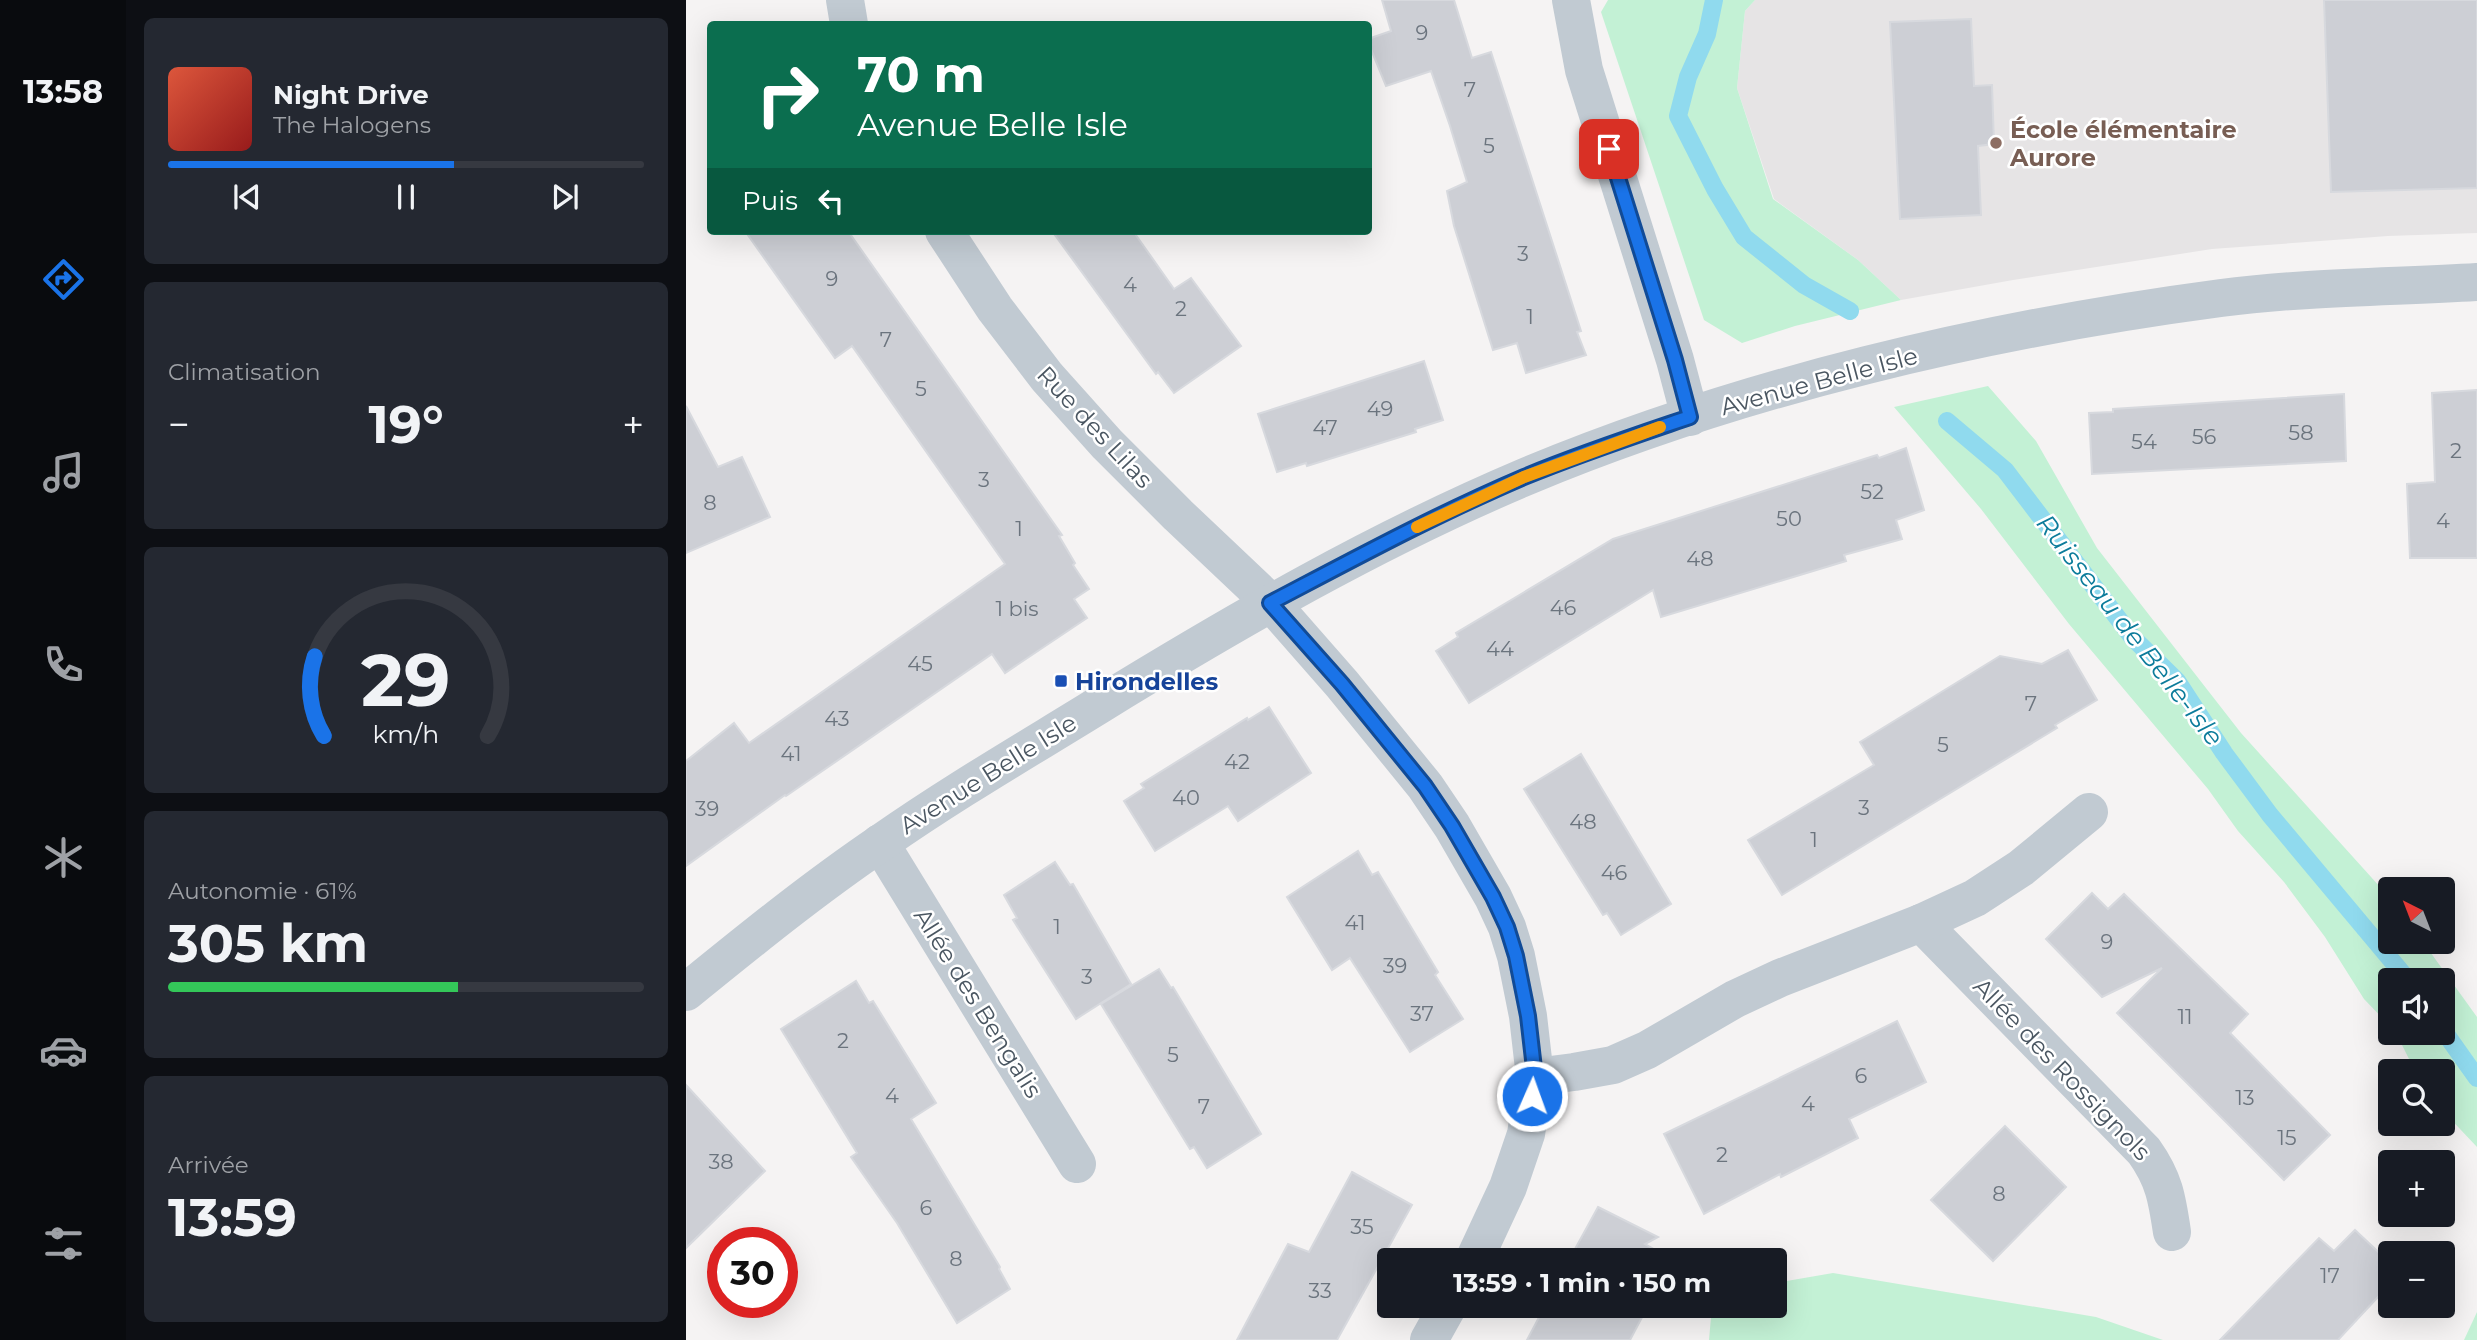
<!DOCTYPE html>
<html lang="fr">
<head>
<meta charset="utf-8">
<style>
  :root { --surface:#171b24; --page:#242831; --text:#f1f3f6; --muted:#9ea1a6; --line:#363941; --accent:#1a73e8 }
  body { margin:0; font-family:Montserrat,sans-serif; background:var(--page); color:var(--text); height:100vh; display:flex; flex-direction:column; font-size:26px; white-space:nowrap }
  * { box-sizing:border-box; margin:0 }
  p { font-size:23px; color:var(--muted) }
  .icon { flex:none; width:38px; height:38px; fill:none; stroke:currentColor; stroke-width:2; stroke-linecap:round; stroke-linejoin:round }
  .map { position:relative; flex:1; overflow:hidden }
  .side { display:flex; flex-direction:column; gap:18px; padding:18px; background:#0d0f14; width:560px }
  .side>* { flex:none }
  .top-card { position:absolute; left:21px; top:21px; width:665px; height:214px; border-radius:7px; box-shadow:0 7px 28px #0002; background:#0b6e4f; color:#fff; overflow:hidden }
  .needle { width:46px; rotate:318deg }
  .controls { position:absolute; left:1692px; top:877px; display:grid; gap:14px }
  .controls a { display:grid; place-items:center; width:77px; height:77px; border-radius:7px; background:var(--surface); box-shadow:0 7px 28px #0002; font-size:35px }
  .speed { position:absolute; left:21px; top:1227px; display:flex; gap:14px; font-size:35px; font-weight:700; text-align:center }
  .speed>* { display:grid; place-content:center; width:91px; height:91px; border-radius:50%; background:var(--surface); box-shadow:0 7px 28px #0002; line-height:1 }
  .speed .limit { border:10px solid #d22; background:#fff; color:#111 }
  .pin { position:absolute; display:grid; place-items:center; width:60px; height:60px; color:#fff; margin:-30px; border-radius:14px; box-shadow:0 4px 10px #0006 }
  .me { position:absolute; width:77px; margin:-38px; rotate:2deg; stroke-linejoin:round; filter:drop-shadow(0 0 5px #0008) }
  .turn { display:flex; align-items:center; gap:24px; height:147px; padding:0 35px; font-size:32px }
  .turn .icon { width:91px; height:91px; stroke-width:2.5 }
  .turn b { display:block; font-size:49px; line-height:60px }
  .then { display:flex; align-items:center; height:66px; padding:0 35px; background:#0003; gap:14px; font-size:26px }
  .big { font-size:52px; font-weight:700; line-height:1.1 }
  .side .tile { flex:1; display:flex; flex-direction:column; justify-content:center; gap:10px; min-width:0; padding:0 24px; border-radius:10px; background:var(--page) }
  .side .dial { align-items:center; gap:0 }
  .dial svg { height:182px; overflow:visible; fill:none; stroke:var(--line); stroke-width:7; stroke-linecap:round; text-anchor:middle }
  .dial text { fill:var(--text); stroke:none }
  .song { display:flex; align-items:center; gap:21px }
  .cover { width:84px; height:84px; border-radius:10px; background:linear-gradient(135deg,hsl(10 70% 55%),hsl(0 70% 35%)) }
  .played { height:7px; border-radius:4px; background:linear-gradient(90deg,var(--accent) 60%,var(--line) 60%) }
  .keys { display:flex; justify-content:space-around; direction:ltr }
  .heat { display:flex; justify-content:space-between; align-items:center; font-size:38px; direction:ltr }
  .charge { height:10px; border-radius:5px; background:linear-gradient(90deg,#34c759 61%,var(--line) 0) }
  .trip { position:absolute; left:691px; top:1248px; width:410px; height:70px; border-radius:7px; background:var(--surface); box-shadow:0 7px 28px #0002; font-weight:700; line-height:70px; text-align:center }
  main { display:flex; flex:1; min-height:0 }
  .tabs { display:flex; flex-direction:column; width:126px; justify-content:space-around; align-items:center; background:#090b0e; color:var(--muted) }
  .tabs .icon { width:49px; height:49px }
  .tabs .selected { color:var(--accent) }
  .tabs b { font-size:32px; color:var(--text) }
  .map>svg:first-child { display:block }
  .education { fill:#e6e4e5 }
  .green { fill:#c3f1d5 }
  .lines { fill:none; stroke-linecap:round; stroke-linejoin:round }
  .stream { stroke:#90daee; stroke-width:18 }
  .building { fill:#cdcfd5; stroke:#d7d9de; stroke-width:2 }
  .street { stroke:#c1cad2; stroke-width:38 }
  .route-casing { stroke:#114b97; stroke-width:18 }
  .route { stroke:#1a73e8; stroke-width:12 }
  .slow { stroke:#f59e0b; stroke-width:12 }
  .education-dot { fill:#8d6e63; stroke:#fff; stroke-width:2.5 }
  .transit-dot { fill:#1a4fb4; stroke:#fff; stroke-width:2.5 }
  .labels { text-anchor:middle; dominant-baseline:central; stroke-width:5; stroke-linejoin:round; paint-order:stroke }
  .number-label { font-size:21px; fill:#6b747e }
  .education-label { font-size:24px; font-weight:bold; fill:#785e54; stroke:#fff; text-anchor:start }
  .street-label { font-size:24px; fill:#4a5661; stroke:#fff }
  .transit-label { font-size:24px; font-weight:bold; fill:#164399; stroke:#fff; text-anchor:start }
  .water-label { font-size:26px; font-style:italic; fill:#0c7c9b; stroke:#fff }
</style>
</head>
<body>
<main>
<nav class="tabs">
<b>13:58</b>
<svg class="icon selected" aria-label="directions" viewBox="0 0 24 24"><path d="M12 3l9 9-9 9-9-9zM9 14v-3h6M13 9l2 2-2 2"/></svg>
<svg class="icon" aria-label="music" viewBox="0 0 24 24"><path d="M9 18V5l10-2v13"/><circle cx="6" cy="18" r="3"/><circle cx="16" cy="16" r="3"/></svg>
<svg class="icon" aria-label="phone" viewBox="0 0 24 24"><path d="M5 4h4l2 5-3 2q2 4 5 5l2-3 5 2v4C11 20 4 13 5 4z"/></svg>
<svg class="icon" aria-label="climate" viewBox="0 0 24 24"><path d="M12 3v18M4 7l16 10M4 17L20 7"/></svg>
<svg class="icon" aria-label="car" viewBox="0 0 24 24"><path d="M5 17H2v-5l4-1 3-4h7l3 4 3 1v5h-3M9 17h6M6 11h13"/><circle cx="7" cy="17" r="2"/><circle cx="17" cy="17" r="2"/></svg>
<svg class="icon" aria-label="filters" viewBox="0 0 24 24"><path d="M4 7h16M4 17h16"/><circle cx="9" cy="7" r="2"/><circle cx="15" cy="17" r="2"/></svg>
</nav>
<section class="side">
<div class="tile">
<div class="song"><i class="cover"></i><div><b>Night Drive</b><p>The Halogens</p></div></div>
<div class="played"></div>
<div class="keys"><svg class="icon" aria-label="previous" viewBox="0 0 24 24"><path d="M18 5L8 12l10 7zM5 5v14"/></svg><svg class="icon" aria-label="pause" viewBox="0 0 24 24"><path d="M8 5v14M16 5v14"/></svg><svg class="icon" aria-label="next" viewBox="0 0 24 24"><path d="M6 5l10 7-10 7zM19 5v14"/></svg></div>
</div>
<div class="tile"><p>Climatisation</p>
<div class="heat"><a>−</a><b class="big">19°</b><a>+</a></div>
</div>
<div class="tile dial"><svg viewBox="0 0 100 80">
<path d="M14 69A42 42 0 1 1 86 69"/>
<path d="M14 69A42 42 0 0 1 10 34" stroke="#1a73e8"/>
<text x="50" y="56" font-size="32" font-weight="700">29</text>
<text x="50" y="72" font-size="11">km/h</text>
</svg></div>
<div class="tile"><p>Autonomie · 61%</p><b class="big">305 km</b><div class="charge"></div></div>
<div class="tile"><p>Arrivée</p><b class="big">13:59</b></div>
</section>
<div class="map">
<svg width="1791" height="1340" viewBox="0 0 1791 1340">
  <rect width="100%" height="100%" fill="#f5f3f3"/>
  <path class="education" d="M 1069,0 L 1791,0 L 1791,233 L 1702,236 L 1526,249 L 1327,280 L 1215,300 L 1172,260 L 1088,199 L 1051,88 L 1059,11 Z"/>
  <g class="green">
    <path d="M 922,0 L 1069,0 L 1059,11 L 1051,88 L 1087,199 L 1172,260 L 1215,300 L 1109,326 L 1056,343 L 1018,320 L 915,12 Z"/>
    <path d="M 1302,386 L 1350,441 L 1411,548 L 1555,733 L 1704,898 L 1704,942 L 1737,942 L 1791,1017 L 1791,1147 L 1757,1111 L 1757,1071 L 1729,1071 L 1710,1033 L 1757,1032 L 1757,980 L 1704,980 L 1704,1026 L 1678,999 L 1639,937 L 1598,882 L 1552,831 L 1522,789 L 1383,624 L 1295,509 L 1208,407 Z"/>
    <path d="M 1147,1273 L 1410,1317 L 1477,1340 L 1023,1340 L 1026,1306 L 1088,1306 L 1089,1283 Z"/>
    <path d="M 1791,1312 L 1791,1340 L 1778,1340 Z"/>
  </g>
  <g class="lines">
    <g class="stream">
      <path d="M 1028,0 L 1021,34 L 1002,77 L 992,116 L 1029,189 L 1058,237 L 1118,285 L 1164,311"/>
      <path d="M 1261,421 L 1319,470 L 1447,638 L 1491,681 L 1538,753 L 1584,815 L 1722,980"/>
      <path d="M 1757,1030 L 1791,1078"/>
    </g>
  </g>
  <g class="building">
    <path d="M 696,0 L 768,0 L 786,58 L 805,52 L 895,331 L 891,332 L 900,355 L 840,373 L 831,343 L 807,350 L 768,226 L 761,191 L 781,182 L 764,126 L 745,71 L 700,86 L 682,42 L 682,39 L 705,31 Z"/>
    <path d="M 1638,0 L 1791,0 L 1791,188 L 1645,192 Z"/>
    <path d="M 1285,19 L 1288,86 L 1306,85 L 1308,144 L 1292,146 L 1295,215 L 1214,219 L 1204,22 Z"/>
    <path d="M 59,231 L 162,231 L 376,535 L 373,536 L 389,563 L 387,565 L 403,589 L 388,599 L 401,618 L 319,673 L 306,654 L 100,796 L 99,795 L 0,866 L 0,761 L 48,723 L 63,743 L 319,564 L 166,346 L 149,358 Z"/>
    <path d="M 366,231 L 447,231 L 488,289 L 505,278 L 555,346 L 488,393 L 472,372 L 470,374 Z"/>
    <path d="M 738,361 L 757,420 L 729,429 L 730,432 L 621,466 L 620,463 L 591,472 L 572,414 Z"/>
    <path d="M 1791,390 L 1791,558 L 1724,558 L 1721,484 L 1749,482 L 1746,393 Z"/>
    <path d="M 1658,394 L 1660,461 L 1406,474 L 1403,413 L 1427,412 L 1427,409 Z"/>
    <path d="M 0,406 L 32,467 L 56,457 L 84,517 L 0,553 Z"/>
    <path d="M 1220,448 L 1238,510 L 1210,520 L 1216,539 L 1158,555 L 1160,561 L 975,617 L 967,590 L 783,703 L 750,651 L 772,637 L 770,633 L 927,539 L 1191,455 L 1193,458 Z"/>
    <path d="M 1382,650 L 1411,700 L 1369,725 L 1371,728 L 1096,895 L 1062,840 L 1188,765 L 1174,742 L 1314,656 L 1356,664 Z"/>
    <path d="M 583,707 L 625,773 L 552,821 L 542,806 L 469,851 L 438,801 L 458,788 L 455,784 L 561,718 L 562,720 Z"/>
    <path d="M 895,754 L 985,904 L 935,935 L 921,913 L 917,915 L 838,789 Z"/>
    <path d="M 672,851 L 686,875 L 692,872 L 752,972 L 749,975 L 777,1019 L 724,1052 L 664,958 L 646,970 L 601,897 Z"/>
    <path d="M 369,862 L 384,885 L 387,884 L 445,984 L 390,1019 L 327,920 L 331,918 L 318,895 Z"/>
    <path d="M 1406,893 L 1422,909 L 1438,894 L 1562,1014 L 1544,1033 L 1644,1135 L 1598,1180 L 1431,1013 L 1476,968 L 1416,997 L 1360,939 Z"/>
    <path d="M 473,969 L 485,988 L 487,987 L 575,1134 L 521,1168 L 508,1147 L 504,1149 L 415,1004 Z"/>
    <path d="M 170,981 L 183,1003 L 187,1001 L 250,1103 L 225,1119 L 314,1267 L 313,1269 L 324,1289 L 271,1323 L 211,1223 L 165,1157 L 171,1153 L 95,1029 Z"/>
    <path d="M 1211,1021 L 1240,1082 L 1163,1119 L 1172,1138 L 1095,1177 L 1094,1174 L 1018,1214 L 978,1134 Z"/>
    <path d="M 0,1085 L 79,1171 L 0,1248 Z"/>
    <path d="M 1319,1126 L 1380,1187 L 1307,1261 L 1245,1200 Z"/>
    <path d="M 666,1172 L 726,1205 L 651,1340 L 551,1340 L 602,1244 L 623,1252 Z"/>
    <path d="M 912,1207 L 972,1237 L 959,1244 L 987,1260 L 883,1260 Z"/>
    <path d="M 1669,1230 L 1704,1263 L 1704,1284 L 1652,1340 L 1534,1340 L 1633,1238 L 1648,1251 Z"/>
    <path d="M 859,1306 L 962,1306 L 944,1340 L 841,1340 Z"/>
  </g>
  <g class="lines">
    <g class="street">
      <path d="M 159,0 L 163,24"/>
      <path d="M 885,0 L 898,70 L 989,360 L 1004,417"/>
      <path d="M 258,231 L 309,309 L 361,377 L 421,444 L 492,515 L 585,603 L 656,684 L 739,786 L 766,826 L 807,897 L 821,927 L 830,956 L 842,1016 L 849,1077 L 840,1134 L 822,1187 L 788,1260"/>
      <path d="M 194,843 L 391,1164"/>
      <path d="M 1235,923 L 1458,1151 C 1478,1179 1481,1198 1486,1232"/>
      <path d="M 0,992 C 64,940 128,888 196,842 C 266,793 340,750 413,705 C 550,621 690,540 839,477 C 1057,386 1301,329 1535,298 C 1619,287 1706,287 1791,282"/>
      <path d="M 849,1077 L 888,1072 L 927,1065 L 961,1050 L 1049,999 L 1094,978 L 1235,923 L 1289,898 L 1335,868 L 1403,812"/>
      <path d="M 743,1340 L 762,1306"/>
    </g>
  </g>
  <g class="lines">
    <defs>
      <path id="route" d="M 846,1096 L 849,1077 L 842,1016 L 830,956 L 821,927 L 807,897 L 766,826 L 739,786 L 656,684 L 584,603 C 668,559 751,514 838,477 C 893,454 948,436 1004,417 L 989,360 L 923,149"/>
    </defs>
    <use href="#route" class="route-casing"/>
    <use href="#route" class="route"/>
    <path class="slow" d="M 731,527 L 838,477 L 974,427"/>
  </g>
  <circle class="education-dot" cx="1310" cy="143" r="7"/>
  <rect class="transit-dot" x="368" y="674" width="14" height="14" rx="3.5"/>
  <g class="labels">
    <g class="number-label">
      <text x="736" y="32">9</text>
      <text x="784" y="89">7</text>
      <text x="803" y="145">5</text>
      <text x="837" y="253">3</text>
      <text x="146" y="278">9</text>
      <text x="444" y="284">4</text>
      <text x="495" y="308">2</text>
      <text x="844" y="316">1</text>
      <text x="200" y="339">7</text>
      <text x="235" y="388">5</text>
      <text x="694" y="408">49</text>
      <text x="639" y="427">47</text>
      <text x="1615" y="432">58</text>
      <text x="1518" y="436">56</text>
      <text x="1458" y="441">54</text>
      <text x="1770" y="450">2</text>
      <text x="298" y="479">3</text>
      <text x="1186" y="491">52</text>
      <text x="24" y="502">8</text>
      <text x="1103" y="518">50</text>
      <text x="1757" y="520">4</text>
      <text x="333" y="528">1</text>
      <text x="1014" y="558">48</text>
      <text x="877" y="607">46</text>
      <text x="331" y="608">1 bis</text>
      <text x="814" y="648">44</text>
      <text x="234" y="663">45</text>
      <text x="1345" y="703">7</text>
      <text x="151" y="718">43</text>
      <text x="1257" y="744">5</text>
      <text x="105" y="753">41</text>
      <text x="551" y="761">42</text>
      <text x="500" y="797">40</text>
      <text x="1178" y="807">3</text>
      <text x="21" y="808">39</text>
      <text x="897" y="821">48</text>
      <text x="1128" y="839">1</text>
      <text x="928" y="872">46</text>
      <text x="669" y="922">41</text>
      <text x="371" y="926">1</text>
      <text x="1421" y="941">9</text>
      <text x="709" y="965">39</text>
      <text x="401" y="976">3</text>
      <text x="736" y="1013">37</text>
      <text x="1499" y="1016">11</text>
      <text x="157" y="1040">2</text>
      <text x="487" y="1054">5</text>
      <text x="1175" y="1075">6</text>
      <text x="206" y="1095">4</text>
      <text x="1559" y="1097">13</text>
      <text x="1122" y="1103">4</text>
      <text x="518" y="1106">7</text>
      <text x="1601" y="1137">15</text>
      <text x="1036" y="1154">2</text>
      <text x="35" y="1161">38</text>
      <text x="1313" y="1193">8</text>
      <text x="240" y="1207">6</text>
      <text x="676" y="1226">35</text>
      <text x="270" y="1258">8</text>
      <text x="1644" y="1275">17</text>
      <text x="634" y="1290">33</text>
    </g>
    <g class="education-label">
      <text x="1324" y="129">École élémentaire<tspan x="1324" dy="28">Aurore</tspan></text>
    </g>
    <g class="street-label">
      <text transform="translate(1133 381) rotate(-15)">Avenue Belle Isle</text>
      <text transform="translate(409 427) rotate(47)">Rue des Lilas</text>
      <text transform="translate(302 774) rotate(-32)">Avenue Belle Isle</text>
      <text transform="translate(292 1003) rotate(58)">Allée des Bengalis</text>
      <text transform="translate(1376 1069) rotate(46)">Allée des Rossignols</text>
    </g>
    <g class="transit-label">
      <text x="389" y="681">Hirondelles</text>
    </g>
    <g class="water-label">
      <text transform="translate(1444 630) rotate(52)">Ruisseau de Belle-Isle</text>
    </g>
  </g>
</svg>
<div class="controls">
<a><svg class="needle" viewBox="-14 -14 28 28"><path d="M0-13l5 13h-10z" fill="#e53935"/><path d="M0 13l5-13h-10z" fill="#9ea1a6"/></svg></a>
<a><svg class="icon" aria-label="sound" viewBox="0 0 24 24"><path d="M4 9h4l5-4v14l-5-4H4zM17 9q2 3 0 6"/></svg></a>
<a><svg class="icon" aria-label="search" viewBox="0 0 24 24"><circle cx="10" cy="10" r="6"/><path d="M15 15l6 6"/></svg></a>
<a>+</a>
<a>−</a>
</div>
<div class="speed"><div class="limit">30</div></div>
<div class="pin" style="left:923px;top:149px;background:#d93025"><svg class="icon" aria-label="arrive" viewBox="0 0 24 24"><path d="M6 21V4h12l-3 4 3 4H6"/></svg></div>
<svg class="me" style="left:846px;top:1096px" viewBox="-20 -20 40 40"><circle r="17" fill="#1a73e8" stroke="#fff" stroke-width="3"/><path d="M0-11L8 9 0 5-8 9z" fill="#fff"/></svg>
<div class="trip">13:59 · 1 min · 150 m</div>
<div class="top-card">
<div class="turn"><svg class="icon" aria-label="right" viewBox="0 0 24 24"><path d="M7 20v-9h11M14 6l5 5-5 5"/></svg><div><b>70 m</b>Avenue Belle Isle</div></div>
<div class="then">Puis<svg class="icon" aria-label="left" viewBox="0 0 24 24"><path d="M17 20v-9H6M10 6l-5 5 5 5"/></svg></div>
</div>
</div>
</main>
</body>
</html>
